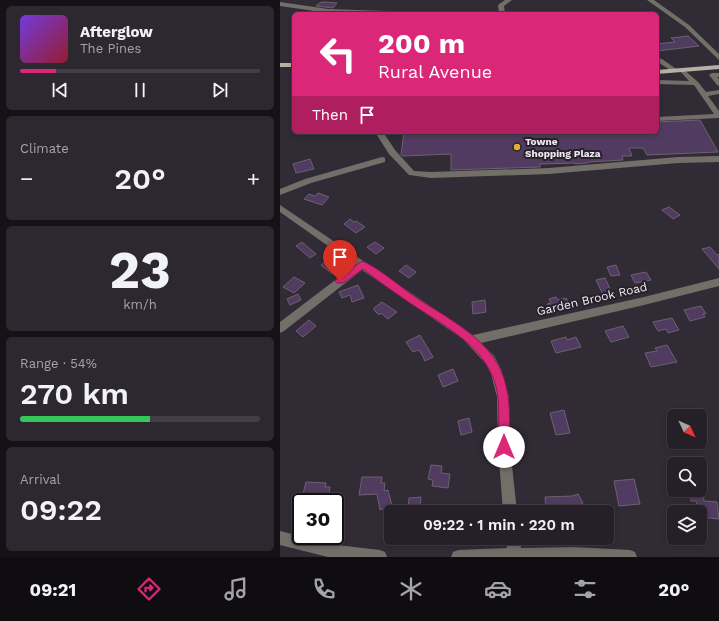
<!DOCTYPE html>
<html lang="en">
<head>
<meta charset="utf-8">
<style>
  :root { --surface:#252028; --page:#2d2830; --text:#f1f3f6; --muted:#a3a3a8; --line:#423e45; --accent:#db2777 }
  body { margin:0; font-family:"Work Sans",sans-serif; background:var(--page); color:var(--text); height:100vh; display:flex; flex-direction:column; font-size:15px; white-space:nowrap }
  * { box-sizing:border-box; margin:0 }
  p { font-size:13px; color:var(--muted) }
  .icon { flex:none; width:22px; height:22px; fill:none; stroke:currentColor; stroke-width:2; stroke-linecap:round; stroke-linejoin:round }
  .map { position:relative; flex:1; overflow:hidden }
  .side { display:flex; flex-direction:column; gap:6px; padding:6px; background:#141216; width:280px }
  .side>* { flex:none }
  .top-card { position:absolute; left:12px; top:12px; width:367px; height:122px; border-radius:6px; box-shadow:0 2px 6px #0003,0 0 0 1px var(--line); background:#db2777; color:#fff; overflow:hidden }
  .needle { width:26px; rotate:134deg }
  .buttons { position:absolute; left:387px; top:409px; display:grid; gap:8px }
  .buttons a { display:grid; place-items:center; width:40px; height:40px; border-radius:6px; background:var(--surface); box-shadow:0 2px 6px #0003,0 0 0 1px var(--line); font-size:20px }
  .speed { position:absolute; left:12px; top:493px; display:flex; gap:8px; font-size:20px; font-weight:700; text-align:center }
  .speed>* { display:grid; place-content:center; width:52px; height:52px; border-radius:50%; background:var(--surface); box-shadow:0 2px 6px #0003,0 0 0 1px var(--line); line-height:1 }
  .speed .limit { border:2px solid #111; border-radius:6px; background:#fff; color:#111 }
  .pin { position:absolute; display:grid; place-items:center; width:34px; height:34px; color:#fff; margin:-41px -17px; border-radius:50% 50% 50% 0; rotate:-45deg; box-shadow:0 0 4px #0007 }
  .pin .icon { rotate:45deg }
  .me { position:absolute; width:44px; margin:-22px; rotate:0deg; stroke-linejoin:round; filter:drop-shadow(0 0 3px #0008) }
  .turn { display:flex; align-items:center; gap:14px; height:84px; padding:0 20px; font-size:18px }
  .turn .icon { width:52px; height:52px; stroke-width:2.5 }
  .turn b { display:block; font-size:28px; line-height:34px }
  .then { display:flex; align-items:center; height:38px; padding:0 20px; background:#0003; gap:8px; font-size:15px }
  .big { font-size:30px; font-weight:600; line-height:1.1 }
  .side .card { flex:1; display:flex; flex-direction:column; justify-content:center; gap:6px; min-width:0; padding:0 14px; border-radius:6px; background:var(--page) }
  .side .dial { align-items:center; gap:0 }
  .dial b { font-size:52px; line-height:1 }
  .song { display:flex; align-items:center; gap:12px }
  .cover { width:48px; height:48px; border-radius:6px; background:linear-gradient(135deg,hsl(260 70% 55%),hsl(350 70% 35%)) }
  .played { height:4px; border-radius:2px; background:linear-gradient(90deg,var(--accent) 15%,var(--line) 15%) }
  .keys { display:flex; justify-content:space-around; direction:ltr }
  .heat { display:flex; justify-content:space-between; align-items:center; font-size:22px; direction:ltr }
  .charge { height:6px; border-radius:3px; background:linear-gradient(90deg,#34c759 54%,var(--line) 0) }
  .trip { position:absolute; left:104px; top:505px; width:230px; height:40px; border-radius:6px; background:var(--surface); box-shadow:0 2px 6px #0003,0 0 0 1px var(--line); font-weight:600; line-height:40px; text-align:center }
  .dock { display:flex; height:64px; justify-content:space-around; align-items:center; background:#0f0d10; color:var(--muted) }
  .dock .icon { width:28px; height:28px }
  .dock .active { color:var(--accent) }
  .dock b { font-size:18px; color:var(--text) }
  main { display:flex; flex:1; min-height:0 }
  .map>svg:first-child { display:block }
  .building { fill:#523b61; stroke:#6a636f }
  .lines { fill:none; stroke-linecap:round; stroke-linejoin:round }
  .minor { fill:#726f69; fill-rule:evenodd }
  .major { fill:#b7b0a5; fill-rule:evenodd }
  .route { fill:#db2777; stroke:#8e194d }
  .poi-dot { fill:#e3ae35; stroke:#27212b; stroke-width:1.5 }
  .labels { text-anchor:middle; dominant-baseline:central; stroke-width:4; stroke-linejoin:round; paint-order:stroke }
  .far-poi-label { font-size:10px; font-weight:bold; fill:#efebf2; stroke:#27212b; text-anchor:start }
  .street-label { font-size:12px; fill:#efebf2; stroke:#27212b }
</style>
</head>
<body>
<main>
<section class="side">
<div class="card">
<div class="song"><i class="cover"></i><div><b>Afterglow</b><p>The Pines</p></div></div>
<div class="played"></div>
<div class="keys"><svg class="icon" aria-label="previous" viewBox="0 0 24 24"><path d="M18 5L8 12l10 7zM5 5v14"/></svg><svg class="icon" aria-label="pause" viewBox="0 0 24 24"><path d="M8 5v14M16 5v14"/></svg><svg class="icon" aria-label="next" viewBox="0 0 24 24"><path d="M6 5l10 7-10 7zM19 5v14"/></svg></div>
</div>
<div class="card"><p>Climate</p>
<div class="heat"><a>−</a><b class="big">20°</b><a>+</a></div>
</div>
<div class="card dial"><b>23</b><p>km/h</p></div>
<div class="card"><p>Range · 54%</p><b class="big">270 km</b><div class="charge"></div></div>
<div class="card"><p>Arrival</p><b class="big">09:22</b></div>
</section>
<div class="map">
<svg width="439" height="557" viewBox="0 0 439 557">
  <rect width="100%" height="100%" fill="#312b35"/>
  <g class="building">
    <path d="M 41,2 L 45,2 L 57,3 L 53,8 L 36,6 Z"/>
    <path d="M 408,36 L 419,46 L 377,51 L 377,44 L 395,42 L 391,38 Z"/>
    <path d="M 420,120 L 438,152 L 367,155 L 363,148 L 349,148 L 352,156 L 342,156 L 343,160 L 308,162 L 308,163 L 295,164 L 295,163 L 260,164 L 260,167 L 171,170 L 171,154 L 123,156 L 121,155 L 124,132 L 377,132 L 377,122 Z"/>
    <path d="M 30,159 L 34,169 L 16,173 L 13,164 Z"/>
    <path d="M 38,193 L 49,197 L 42,205 L 24,199 L 29,194 L 35,196 Z"/>
    <path d="M 389,207 L 400,215 L 393,219 L 382,210 Z"/>
    <path d="M 70,219 L 74,222 L 76,221 L 85,227 L 76,233 L 64,224 Z"/>
    <path d="M 22,242 L 36,254 L 30,258 L 16,246 Z"/>
    <path d="M 95,242 L 104,248 L 96,254 L 87,247 Z"/>
    <path d="M 430,247 L 437,255 L 439,254 L 439,269 L 422,249 Z"/>
    <path d="M 49,259 L 60,267 L 52,274 L 41,265 Z"/>
    <path d="M 126,265 L 136,272 L 129,278 L 119,271 Z"/>
    <path d="M 336,265 L 340,275 L 331,276 L 327,267 Z"/>
    <path d="M 366,272 L 371,280 L 355,283 L 351,275 Z"/>
    <path d="M 14,277 L 25,283 L 14,293 L 3,287 Z"/>
    <path d="M 325,278 L 333,295 L 324,297 L 316,280 Z"/>
    <path d="M 78,285 L 84,298 L 72,302 L 70,295 L 62,298 L 59,292 Z"/>
    <path d="M 18,294 L 21,300 L 10,305 L 7,299 Z"/>
    <path d="M 276,297 L 278,300 L 286,298 L 289,303 L 281,306 L 282,308 L 275,310 L 273,308 L 269,309 L 267,304 L 271,303 L 269,299 Z"/>
    <path d="M 205,300 L 206,312 L 193,314 L 192,302 Z"/>
    <path d="M 102,302 L 117,312 L 108,319 L 101,313 L 99,315 L 94,310 L 94,308 Z"/>
    <path d="M 421,306 L 426,314 L 423,314 L 425,317 L 410,321 L 404,310 Z"/>
    <path d="M 392,318 L 399,330 L 388,333 L 386,329 L 378,331 L 373,322 Z"/>
    <path d="M 29,320 L 36,326 L 23,337 L 16,331 Z"/>
    <path d="M 343,326 L 349,337 L 331,342 L 325,331 Z"/>
    <path d="M 140,335 L 153,357 L 145,361 L 140,351 L 138,350 L 133,352 L 126,342 Z"/>
    <path d="M 286,337 L 287,340 L 296,337 L 301,347 L 276,353 L 271,341 Z"/>
    <path d="M 387,345 L 397,362 L 371,367 L 365,353 L 377,351 L 375,348 Z"/>
    <path d="M 173,369 L 178,381 L 163,387 L 158,375 Z"/>
    <path d="M 284,410 L 290,433 L 276,435 L 270,413 Z"/>
    <path d="M 189,418 L 192,432 L 181,435 L 178,421 Z"/>
    <path d="M 151,465 L 162,466 L 161,473 L 170,474 L 168,488 L 152,486 L 153,480 L 148,479 Z"/>
    <path d="M 82,477 L 102,477 L 101,483 L 105,483 L 104,491 L 108,490 L 112,506 L 100,510 L 97,494 L 79,495 Z"/>
    <path d="M 354,479 L 360,504 L 339,506 L 334,481 Z"/>
    <path d="M 26,482 L 46,483 L 45,487 L 50,487 L 48,498 L 22,498 Z"/>
    <path d="M 410,490 L 423,490 L 424,501 L 437,502 L 439,519 L 420,517 L 416,501 L 411,501 Z"/>
    <path d="M 298,494 L 303,503 L 287,512 L 266,512 L 265,497 L 292,496 Z"/>
    <path d="M 141,497 L 140,509 L 128,509 L 129,498 Z"/>
  </g>
  <g class="lines">
    <g class="minor">
      <path d="M 225,0 L 232,0 L 224,6 L 225,14 L 219,14 L 218,5 Z"/>
      <path d="M 367,0 L 374,0 L 409,25 L 439,54 L 439,60 L 405,27 Z"/>
      <path d="M 0,2 L 48,9 L 137,12 L 140,14 L 48,13 L 0,6 Z"/>
      <path d="M 377,58 L 382,59 L 399,71 L 394,72 L 377,62 Z"/>
      <path d="M 402,68 L 418,82 L 426,92 L 439,90 L 439,94 L 428,96 L 439,111 L 439,118 L 377,121 L 377,117 L 434,114 L 414,85 L 377,84 L 377,80 L 409,81 L 399,70 Z"/>
      <path d="M 432,73 L 439,73 L 439,77 L 437,77 L 439,79 L 439,86 L 437,85 L 429,75 Z"/>
      <path d="M 95,132 L 103,132 L 115,150 L 134,171 L 151,172 L 269,168 L 398,157 L 439,156 L 439,162 L 398,163 L 269,174 L 151,178 L 129,175 L 109,154 Z"/>
      <path d="M 102,157 L 105,158 L 105,162 L 31,183 L 0,195 L 0,189 L 25,179 Z"/>
      <path d="M 0,205 L 193,335 L 364,297 L 439,278 L 439,286 L 364,305 L 201,343 L 214,356 L 221,369 L 229,397 L 230,447 L 237,512 L 223,512 L 218,447 L 217,397 L 211,374 L 206,364 L 183,339 L 82,270 L 4,331 L 0,333 L 0,322 L 75,265 L 0,212 Z"/>
      <path d="M 0,531 L 57,545 L 100,550 L 105,552 L 107,557 L 48,557 L 0,545 Z"/>
      <path d="M 226,538 L 240,538 L 241,548 L 294,547 L 350,550 L 355,552 L 357,557 L 171,557 L 173,552 L 178,550 L 227,548 Z"/>
    </g>
    <g class="major">
      <rect x="0" y="63" width="14" height="4"/>
      <path d="M 439,65 L 439,69 L 377,74 L 377,70 Z"/>
    </g>
  </g>
  <path class="route" d="M 82,261 C 96,266 122,288 135,297 C 170,320 217,342 226,386 C 231,406 229,427 230,447 L 228,451 L 224,453 L 220,451 L 218,447 C 218,426 221,402 215,383 C 203,344 161,324 130,303 C 114,292 98,281 83,269 L 63,283 L 57,283 L 55,281 L 57,278 Z"/>
  <circle class="poi-dot" cx="237" cy="147" r="4"/>
  <g class="labels">
    <g class="far-poi-label">
      <text x="245" y="141">Towne<tspan x="245" dy="12">Shopping Plaza</tspan></text>
    </g>
    <g class="street-label">
      <text transform="translate(312 299) rotate(-13)">Garden Brook Road</text>
    </g>
  </g>
</svg>
<div class="buttons">
<a><svg class="needle" viewBox="-14 -14 28 28"><path d="M0-13l5 13h-10z" fill="#e53935"/><path d="M0 13l5-13h-10z" fill="#a3a3a8"/></svg></a>
<a><svg class="icon" aria-label="search" viewBox="0 0 24 24"><circle cx="10" cy="10" r="6"/><path d="M15 15l6 6"/></svg></a>
<a><svg class="icon" aria-label="layers" viewBox="0 0 24 24"><path d="M12 4l9 5-9 5-9-5zM3 14l9 5 9-5"/></svg></a>
</div>
<div class="speed"><div class="limit">30</div></div>
<div class="pin" style="left:60px;top:281px;background:#d93025"><svg class="icon" aria-label="arrive" viewBox="0 0 24 24"><path d="M6 21V4h12l-3 4 3 4H6"/></svg></div>
<svg class="me" style="left:224px;top:447px" viewBox="-20 -20 40 40"><circle r="19" fill="#fff"/><path d="M0-13L10 11 0 6-10 11z" fill="#db2777"/></svg>
<div class="trip">09:22 · 1 min · 220 m</div>
<div class="top-card">
<div class="turn"><svg class="icon" aria-label="left" viewBox="0 0 24 24"><path d="M17 20v-9H6M10 6l-5 5 5 5"/></svg><div><b>200 m</b>Rural Avenue</div></div>
<div class="then">Then<svg class="icon" aria-label="arrive" viewBox="0 0 24 24"><path d="M6 21V4h12l-3 4 3 4H6"/></svg></div>
</div>
</div>
</main>
<nav class="dock">
<b>09:21</b>
<svg class="icon active" aria-label="directions" viewBox="0 0 24 24"><path d="M12 3l9 9-9 9-9-9zM9 14v-3h6M13 9l2 2-2 2"/></svg>
<svg class="icon" aria-label="music" viewBox="0 0 24 24"><path d="M9 18V5l10-2v13"/><circle cx="6" cy="18" r="3"/><circle cx="16" cy="16" r="3"/></svg>
<svg class="icon" aria-label="phone" viewBox="0 0 24 24"><path d="M5 4h4l2 5-3 2q2 4 5 5l2-3 5 2v4C11 20 4 13 5 4z"/></svg>
<svg class="icon" aria-label="climate" viewBox="0 0 24 24"><path d="M12 3v18M4 7l16 10M4 17L20 7"/></svg>
<svg class="icon" aria-label="car" viewBox="0 0 24 24"><path d="M5 17H2v-5l4-1 3-4h7l3 4 3 1v5h-3M9 17h6M6 11h13"/><circle cx="7" cy="17" r="2"/><circle cx="17" cy="17" r="2"/></svg>
<svg class="icon" aria-label="filters" viewBox="0 0 24 24"><path d="M4 7h16M4 17h16"/><circle cx="9" cy="7" r="2"/><circle cx="15" cy="17" r="2"/></svg>
<b>20°</b>
</nav>
</body>
</html>
